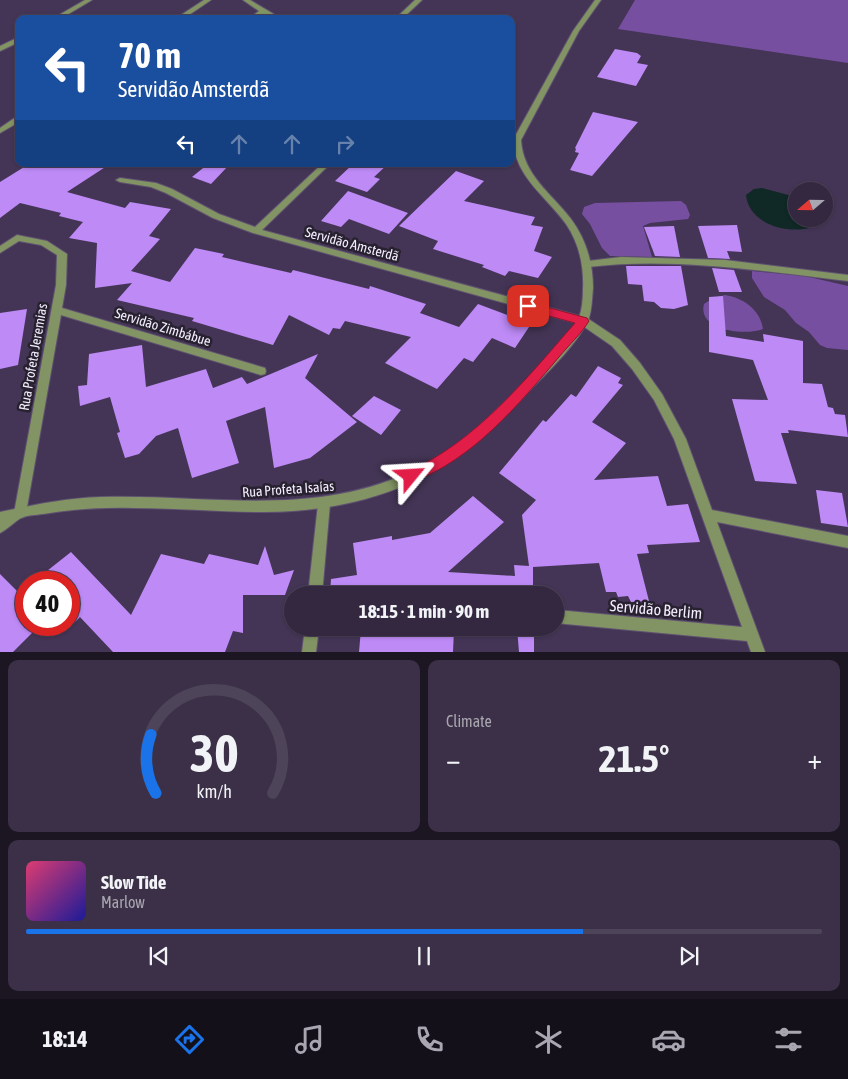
<!DOCTYPE html>
<html lang="en">
<head>
<meta charset="utf-8">
<style>
  :root { --surface:#332840; --page:#3b3047; --text:#f1f3f6; --muted:#a9a6b1; --line:#4e4459; --accent:#1a73e8 }
  body { margin:0; font-family:"Asap Condensed",sans-serif; background:var(--page); color:var(--text); height:100vh; display:flex; flex-direction:column; font-size:19px; white-space:nowrap }
  * { box-sizing:border-box; margin:0 }
  p { font-size:16px; color:var(--muted) }
  .icon { flex:none; width:28px; height:28px; fill:none; stroke:currentColor; stroke-width:2; stroke-linecap:round; stroke-linejoin:round }
  .map { position:relative; height:652px; overflow:hidden }
  .sheet { display:flex; flex-direction:column; gap:8px; padding:8px; background:#1c1623; flex:1 }
  .sheet>* { flex:none }
  .top-card { position:absolute; left:15px; top:15px; width:500px; height:152px; border-radius:10px; box-shadow:0 1px 4px #0004,0 0 0 1px var(--line); background:#1a4fa0; color:#fff; overflow:hidden }
  .needle { width:32px; rotate:250deg }
  .tools { position:absolute; left:788px; top:182px; display:grid; gap:10px }
  .tools a { display:grid; place-items:center; width:45px; height:45px; border-radius:50%; background:var(--surface); box-shadow:0 1px 4px #0004,0 0 0 1px var(--line); font-size:25px }
  .speed { position:absolute; left:15px; top:571px; display:flex; gap:10px; font-size:25px; font-weight:700; text-align:center }
  .speed>* { display:grid; place-content:center; width:65px; height:65px; border-radius:50%; background:var(--surface); box-shadow:0 1px 4px #0004,0 0 0 1px var(--line); line-height:1 }
  .speed .limit { border:8px solid #d22; background:#fff; color:#111 }
  .pin { position:absolute; display:grid; place-items:center; width:42px; height:42px; color:#fff; margin:-21px; border-radius:10px; box-shadow:0 2px 8px #0006 }
  .me { position:absolute; width:55px; margin:-28px; rotate:63deg; stroke-linejoin:round; filter:drop-shadow(0 0 4px #0008) }
  .turn { display:flex; align-items:center; gap:18px; height:105px; padding:0 20px; font-size:22px }
  .turn .icon { width:65px; height:65px; stroke-width:2.5 }
  .turn b { display:block; font-size:35px; line-height:42px }
  .lanes { display:flex; align-items:center; height:48px; padding:0 20px; background:#0003; justify-content:center; gap:25px; direction:ltr }
  .lanes .off { opacity:.35 }
  .big { font-size:38px; font-weight:700; line-height:1.1 }
  .sheet .widget { flex:1; display:flex; flex-direction:column; justify-content:center; gap:8px; min-width:0; padding:0 18px; border-radius:10px; background:var(--page) }
  .sheet .dial { align-items:center; gap:0 }
  .dial svg { height:130px; overflow:visible; fill:none; stroke:var(--line); stroke-width:7; stroke-linecap:round; text-anchor:middle }
  .dial text { fill:var(--text); stroke:none }
  .song { display:flex; align-items:center; gap:15px }
  .cover { width:60px; height:60px; border-radius:8px; background:linear-gradient(135deg,hsl(340 70% 55%),hsl(240 70% 35%)) }
  .played { height:5px; border-radius:2px; background:linear-gradient(90deg,var(--accent) 70%,var(--line) 70%) }
  .keys { display:flex; justify-content:space-around; direction:ltr }
  .heat { display:flex; justify-content:space-between; align-items:center; font-size:28px; direction:ltr }
  .sheet .tiles { flex:1; display:grid; gap:8px; grid-template-columns:1fr 1fr }
  .widget:last-child { grid-column:span 2 }
  .trip { position:absolute; left:284px; top:586px; width:280px; height:50px; border-radius:25px; background:var(--surface); box-shadow:0 1px 4px #0004,0 0 0 1px var(--line); font-weight:700; line-height:50px; text-align:center }
  .dock { display:flex; height:80px; justify-content:space-around; align-items:center; background:#14101a; color:var(--muted) }
  .dock .icon { width:35px; height:35px }
  .dock .selected { color:var(--accent) }
  .dock b { font-size:22px; color:var(--text) }
  .map>svg:first-child { display:block }
  .green { fill:#774fa0 }
  .water { fill:#102926 }
  .building { fill:#bd8af6 }
  .lines { fill:none; stroke-linecap:round; stroke-linejoin:round }
  .service-casing { stroke:#605271; stroke-width:2 }
  .minor-casing { stroke:#605271; stroke-width:2 }
  .tertiary-casing { stroke:#605271; stroke-width:2 }
  .service { fill:#829463; fill-rule:evenodd }
  .minor { fill:#829463; fill-rule:evenodd }
  .tertiary { fill:#829463; fill-rule:evenodd }
  .route { fill:#e11d48; stroke:#92132f }
  .labels { text-anchor:middle; dominant-baseline:central; stroke-width:5; stroke-linejoin:round; paint-order:stroke }
  .street-label { font-size:14px; fill:#f4edfe; stroke:#272130 }
  .near-street-label { font-size:16px; fill:#f4edfe; stroke:#272130 }
</style>
</head>
<body>
<div class="map">
<svg width="848" height="652" viewBox="0 0 848 652">
  <rect width="100%" height="100%" fill="#443556"/>
  <g class="green">
    <path d="M 635,0 L 848,0 L 848,63 L 618,29 Z"/>
    <path d="M 681,201 L 686,205 L 690,215 L 688,219 L 650,223 L 643,226 L 652,257 L 610,256 L 602,248 L 590,224 L 582,214 L 584,207 L 595,203 Z"/>
    <path d="M 752,271 L 805,276 L 848,286 L 848,350 L 827,348 L 820,345 L 809,332 L 796,323 L 785,310 L 764,297 L 752,278 Z"/>
    <path d="M 725,295 C 744,298 760,310 763,329 C 746,336 697,331 704,304 L 713,298 Z"/>
  </g>
  <path class="water" d="M 762,188 L 796,197 L 796,219 L 822,219 L 821,223 C 797,238 749,227 746,195 L 754,189 Z"/>
  <g class="building">
    <path d="M 615,49 L 637,53 L 641,56 L 637,63 L 648,65 L 636,86 L 597,77 Z"/>
    <path d="M 593,112 L 638,122 L 592,176 L 570,170 L 579,153 L 575,152 L 576,149 L 575,148 Z"/>
    <path d="M 29,164 L 110,164 L 67,192 L 125,208 L 130,202 L 171,209 L 149,236 L 160,239 L 131,271 L 170,282 L 195,248 L 224,254 L 222,257 L 291,273 L 293,270 L 369,289 L 370,286 L 426,304 L 420,313 L 459,327 L 478,304 L 531,324 L 515,348 L 492,338 L 473,362 L 464,358 L 437,389 L 385,363 L 411,337 L 345,321 L 340,329 L 333,328 L 329,335 L 289,315 L 273,345 L 192,321 L 194,318 L 117,300 L 132,283 L 95,288 L 97,243 L 69,238 L 83,222 L 59,216 L 61,213 L 20,203 L 0,218 L 0,182 Z"/>
    <path d="M 208,164 L 230,164 L 211,184 L 192,177 Z"/>
    <path d="M 353,164 L 388,164 L 374,177 L 380,179 L 367,192 L 335,181 Z"/>
    <path d="M 456,171 L 484,181 L 464,201 L 535,217 L 531,225 L 543,227 L 534,251 L 552,257 L 538,278 L 509,271 L 505,276 L 482,267 L 484,265 L 433,249 L 438,241 L 399,226 Z"/>
    <path d="M 348,191 L 408,213 L 389,234 L 349,219 L 341,227 L 321,221 Z"/>
    <path d="M 737,225 L 742,252 L 727,251 L 730,259 L 708,258 L 698,226 Z"/>
    <path d="M 674,226 L 680,257 L 655,256 L 644,227 Z"/>
    <path d="M 626,266 L 681,266 L 688,305 L 674,309 L 661,308 L 654,302 L 644,301 L 642,285 L 628,284 Z"/>
    <path d="M 712,268 L 734,270 L 742,292 L 719,292 Z"/>
    <path d="M 723,296 L 726,336 L 764,342 L 763,334 L 803,341 L 803,383 L 822,384 L 828,407 L 833,408 L 835,414 L 845,415 L 848,437 L 788,430 L 789,433 L 781,433 L 797,484 L 755,481 L 732,399 L 768,400 L 753,360 L 709,352 L 709,297 Z"/>
    <path d="M 27,309 L 18,365 L 0,369 L 0,313 Z"/>
    <path d="M 142,345 L 146,387 L 206,369 L 213,388 L 242,377 L 247,384 L 318,354 L 305,378 L 357,422 L 310,458 L 274,468 L 265,407 L 226,421 L 239,463 L 192,478 L 178,428 L 156,436 L 139,454 L 125,458 L 117,433 L 120,432 L 110,397 L 80,406 L 78,386 L 87,385 L 89,354 Z"/>
    <path d="M 598,366 L 621,378 L 618,383 L 623,385 L 592,422 L 626,443 L 594,480 L 658,476 L 667,506 L 688,504 L 700,542 L 647,545 L 649,553 L 637,554 L 649,601 L 631,602 L 628,596 L 618,597 L 616,592 L 606,592 L 599,563 L 533,567 L 533,595 L 330,595 L 331,579 L 357,575 L 353,543 L 392,536 L 392,540 L 430,533 L 473,496 L 504,522 L 448,572 L 515,576 L 514,565 L 529,566 L 522,515 L 536,500 L 499,473 L 543,420 L 546,422 L 571,394 L 576,397 Z"/>
    <path d="M 374,396 L 401,410 L 381,435 L 352,416 Z"/>
    <path d="M 816,490 L 842,493 L 848,527 L 821,523 Z"/>
    <path d="M 265,546 L 274,575 L 294,570 L 285,595 L 243,595 L 243,633 L 233,631 L 225,652 L 113,652 L 80,617 L 69,628 L 69,582 L 33,582 L 71,552 L 131,615 L 161,554 L 204,564 L 209,554 L 258,565 Z"/>
    <path d="M 0,574 L 26,600 L 26,625 L 40,625 L 13,652 L 0,652 Z"/>
    <path d="M 420,628 L 454,629 L 453,652 L 359,652 L 361,629 L 420,631 Z"/>
    <path d="M 517,628 L 534,628 L 534,652 L 519,652 Z"/>
  </g>
  <g class="lines">
    <defs>
      <path id="service" d="M 621,257 L 725,260 L 848,275 L 848,281 C 762,271 674,257 588,267 L 583,264 L 588,261 Z"/>
      <g id="minor">
        <path d="M 85,0 L 92,0 L 60,19 L 52,19 Z"/>
        <path d="M 204,0 L 211,0 L 183,19 L 175,19 Z"/>
        <path d="M 243,0 L 250,0 L 282,19 L 274,19 L 263,14 L 256,19 L 248,19 L 259,11 Z"/>
        <path d="M 415,0 L 422,0 L 402,19 L 395,19 Z"/>
        <path d="M 19,37 L 19,42 L 0,51 L 0,46 Z"/>
        <path d="M 16,117 L 19,117 L 19,122 L 0,133 L 0,128 Z"/>
        <path d="M 322,164 L 330,164 L 262,230 L 587,318 L 620,340 L 640,363 L 662,394 L 686,439 L 712,510 L 848,536 L 848,548 L 717,522 L 765,652 L 751,652 L 747,641 L 555,623 L 555,611 L 557,610 L 742,627 L 674,439 L 654,400 L 632,369 L 612,346 L 580,324 L 253,233 L 213,218 L 166,193 L 151,187 L 120,182 L 116,180 L 120,178 L 156,183 L 172,189 L 219,214 L 255,227 Z"/>
        <path d="M 17,235 L 47,241 L 67,254 L 66,285 L 62,308 L 265,368 L 266,371 L 265,374 L 261,375 L 61,315 L 26,513 L 24,517 L 20,518 L 16,517 L 14,513 L 56,285 L 57,255 L 41,245 L 19,241 L 0,253 L 0,246 Z"/>
        <path d="M 324,499 L 328,500 L 330,504 L 322,595 L 308,595 L 318,504 L 320,500 Z"/>
        <path d="M 305,628 L 319,628 L 316,652 L 302,652 Z"/>
      </g>
      <path id="tertiary" d="M 595,0 L 601,0 L 579,31 L 521,140 C 523,175 551,193 571,219 C 586,239 593,263 593,288 C 592,298 592,309 589,318 C 580,341 549,371 531,389 C 508,413 484,437 457,456 C 402,496 332,512 264,512 C 220,512 177,508 134,508 C 103,507 73,509 43,514 C 36,515 27,515 21,518 C 14,522 8,529 0,533 L 0,512 C 33,505 67,498 101,497 C 211,494 319,520 422,466 C 460,447 491,416 521,386 C 536,370 571,338 579,318 C 582,309 583,299 583,289 C 584,266 579,243 566,224 C 546,196 515,177 513,140 L 573,31 Z"/>
    </defs>
    <use href="#service" class="service-casing"/>
    <use href="#minor" class="minor-casing"/>
    <use href="#tertiary" class="tertiary-casing"/>
    <use href="#service" class="service"/>
    <use href="#minor" class="minor"/>
    <use href="#tertiary" class="tertiary"/>
  </g>
  <path class="route" d="M 528,302 L 587,318 L 589,321 C 581,334 569,345 559,357 C 519,404 472,461 411,482 L 407,481 L 405,476 L 407,472 C 476,442 526,379 575,323 L 524,309 L 523,306 L 524,303 Z"/>
  <g class="labels">
    <g class="street-label">
      <text transform="translate(352 244) rotate(15)">Servidão Amsterdã</text>
      <text transform="translate(163 327) rotate(17)">Servidão Zimbábue</text>
      <text transform="translate(33 357) rotate(-80)">Rua Profeta Jeremias</text>
      <text transform="translate(288 489) rotate(-4)">Rua Profeta Isaías</text>
    </g>
    <g class="near-street-label">
      <text transform="translate(656 609) rotate(5)">Servidão Berlim</text>
    </g>
  </g>
</svg>
<div class="tools">
<a><svg class="needle" viewBox="-14 -14 28 28"><path d="M0-13l5 13h-10z" fill="#e53935"/><path d="M0 13l5-13h-10z" fill="#a9a6b1"/></svg></a>
</div>
<div class="speed"><div class="limit">40</div></div>
<div class="pin" style="left:528px;top:306px;background:#d93025"><svg class="icon" aria-label="arrive" viewBox="0 0 24 24"><path d="M6 21V4h12l-3 4 3 4H6"/></svg></div>
<svg class="me" style="left:411px;top:476px" viewBox="-20 -20 40 40"><path d="M0-17L14 15 0 8-14 15z" fill="#e11d48" stroke="#fff" stroke-width="4"/></svg>
<div class="trip">18:15 · 1 min · 90 m</div>
<div class="top-card">
<div class="turn"><svg class="icon" aria-label="left" viewBox="0 0 24 24"><path d="M17 20v-9H6M10 6l-5 5 5 5"/></svg><div><b>70 m</b>Servidão Amsterdã</div></div>
<div class="lanes"><svg class="icon" aria-label="left" viewBox="0 0 24 24"><path d="M17 20v-9H6M10 6l-5 5 5 5"/></svg><svg class="icon off" aria-label="ahead" viewBox="0 0 24 24"><path d="M12 20V5M6 11l6-6 6 6"/></svg><svg class="icon off" aria-label="ahead" viewBox="0 0 24 24"><path d="M12 20V5M6 11l6-6 6 6"/></svg><svg class="icon off" aria-label="right" viewBox="0 0 24 24"><path d="M7 20v-9h11M14 6l5 5-5 5"/></svg></div>
</div>
</div>
<section class="sheet">
<div class="tiles">
<div class="widget dial"><svg viewBox="0 0 100 80">
<path d="M14 69A42 42 0 1 1 86 69"/>
<path d="M14 69A42 42 0 0 1 11 33" stroke="#1a73e8"/>
<text x="50" y="56" font-size="32" font-weight="700">30</text>
<text x="50" y="72" font-size="11">km/h</text>
</svg></div>
<div class="widget"><p>Climate</p>
<div class="heat"><a>−</a><b class="big">21.5°</b><a>+</a></div>
</div>
<div class="widget">
<div class="song"><i class="cover"></i><div><b>Slow Tide</b><p>Marlow</p></div></div>
<div class="played"></div>
<div class="keys"><svg class="icon" aria-label="previous" viewBox="0 0 24 24"><path d="M18 5L8 12l10 7zM5 5v14"/></svg><svg class="icon" aria-label="pause" viewBox="0 0 24 24"><path d="M8 5v14M16 5v14"/></svg><svg class="icon" aria-label="next" viewBox="0 0 24 24"><path d="M6 5l10 7-10 7zM19 5v14"/></svg></div>
</div>
</div>
</section>
<nav class="dock">
<b>18:14</b>
<svg class="icon selected" aria-label="directions" viewBox="0 0 24 24"><path d="M12 3l9 9-9 9-9-9zM9 14v-3h6M13 9l2 2-2 2"/></svg>
<svg class="icon" aria-label="music" viewBox="0 0 24 24"><path d="M9 18V5l10-2v13"/><circle cx="6" cy="18" r="3"/><circle cx="16" cy="16" r="3"/></svg>
<svg class="icon" aria-label="phone" viewBox="0 0 24 24"><path d="M5 4h4l2 5-3 2q2 4 5 5l2-3 5 2v4C11 20 4 13 5 4z"/></svg>
<svg class="icon" aria-label="climate" viewBox="0 0 24 24"><path d="M12 3v18M4 7l16 10M4 17L20 7"/></svg>
<svg class="icon" aria-label="car" viewBox="0 0 24 24"><path d="M5 17H2v-5l4-1 3-4h7l3 4 3 1v5h-3M9 17h6M6 11h13"/><circle cx="7" cy="17" r="2"/><circle cx="17" cy="17" r="2"/></svg>
<svg class="icon" aria-label="filters" viewBox="0 0 24 24"><path d="M4 7h16M4 17h16"/><circle cx="9" cy="7" r="2"/><circle cx="15" cy="17" r="2"/></svg>
</nav>
</body>
</html>
